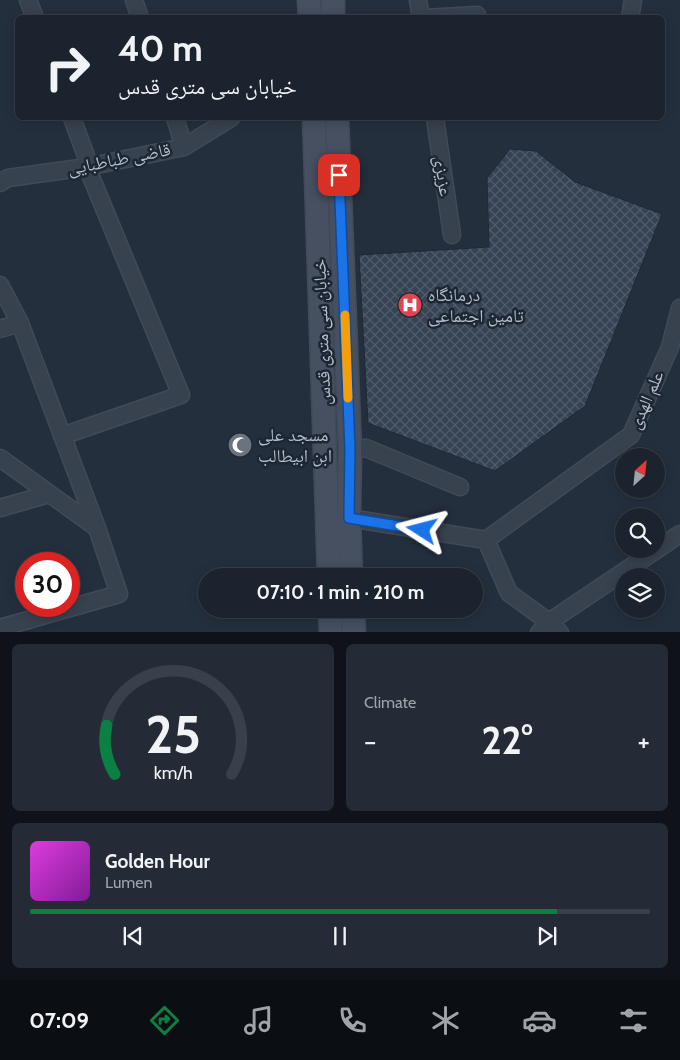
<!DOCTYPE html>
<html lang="en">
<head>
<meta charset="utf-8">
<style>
  :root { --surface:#1b232e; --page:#242b36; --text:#f1f3f6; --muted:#a0a4aa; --line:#39404a; --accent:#0b8043 }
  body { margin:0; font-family:Cabin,"Noto Naskh Arabic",sans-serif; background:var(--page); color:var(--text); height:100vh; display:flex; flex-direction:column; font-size:19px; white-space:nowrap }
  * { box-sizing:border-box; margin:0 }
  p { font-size:16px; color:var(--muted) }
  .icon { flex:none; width:28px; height:28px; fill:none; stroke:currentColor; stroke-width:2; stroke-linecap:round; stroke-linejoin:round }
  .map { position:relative; height:632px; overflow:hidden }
  .side { display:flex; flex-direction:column; gap:12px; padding:12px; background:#0f1319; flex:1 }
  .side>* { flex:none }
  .banner { position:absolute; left:15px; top:15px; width:650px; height:105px; border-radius:8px; box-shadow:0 2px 12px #0003,0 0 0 1px var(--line); background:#1b232e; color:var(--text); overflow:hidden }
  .needle { width:32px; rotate:27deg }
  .controls { position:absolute; left:615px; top:448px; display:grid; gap:10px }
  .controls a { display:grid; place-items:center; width:50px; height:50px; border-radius:50%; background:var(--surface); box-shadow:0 2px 12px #0003,0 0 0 1px var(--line); font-size:25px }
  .speed { position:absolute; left:15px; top:552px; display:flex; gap:10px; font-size:25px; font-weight:700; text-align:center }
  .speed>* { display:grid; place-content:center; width:65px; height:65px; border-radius:50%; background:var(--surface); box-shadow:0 2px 12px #0003,0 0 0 1px var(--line); line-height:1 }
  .speed .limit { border:8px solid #d22; background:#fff; color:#111 }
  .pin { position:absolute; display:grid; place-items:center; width:42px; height:42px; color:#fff; margin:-21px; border-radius:10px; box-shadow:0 2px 8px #0006 }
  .me { position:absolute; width:55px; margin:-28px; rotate:279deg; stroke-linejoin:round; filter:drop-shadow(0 0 4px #0008) }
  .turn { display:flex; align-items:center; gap:18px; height:105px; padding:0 20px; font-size:22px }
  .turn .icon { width:65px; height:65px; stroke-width:2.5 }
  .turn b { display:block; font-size:35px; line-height:42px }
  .big { font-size:38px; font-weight:700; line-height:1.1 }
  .side .tile { flex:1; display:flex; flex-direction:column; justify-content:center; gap:8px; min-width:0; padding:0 18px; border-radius:8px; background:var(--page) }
  .side .dial { align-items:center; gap:0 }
  .dial svg { height:130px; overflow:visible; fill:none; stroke:var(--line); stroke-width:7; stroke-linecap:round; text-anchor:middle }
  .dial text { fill:var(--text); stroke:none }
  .song { display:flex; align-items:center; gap:15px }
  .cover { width:60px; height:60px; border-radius:8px; background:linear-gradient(135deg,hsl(300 70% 55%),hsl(290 70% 35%)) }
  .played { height:5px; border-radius:2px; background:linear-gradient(90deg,var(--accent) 85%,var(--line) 85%) }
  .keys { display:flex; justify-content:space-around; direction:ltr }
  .heat { display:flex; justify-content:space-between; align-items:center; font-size:28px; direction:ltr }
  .side .tiles { flex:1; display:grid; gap:12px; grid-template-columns:1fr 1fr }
  .tile:last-child { grid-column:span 2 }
  .trip { position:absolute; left:198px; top:568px; width:285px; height:50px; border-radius:25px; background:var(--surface); box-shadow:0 2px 12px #0003,0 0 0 1px var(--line); font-weight:700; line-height:50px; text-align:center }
  .menu { display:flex; height:80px; justify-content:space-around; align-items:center; background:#0b0e12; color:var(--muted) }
  .menu .icon { width:35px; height:35px }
  .menu .current { color:var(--accent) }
  .menu b { font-size:22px; color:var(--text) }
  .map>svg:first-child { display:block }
  .building { fill:url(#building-cross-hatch); stroke:#1f2835 }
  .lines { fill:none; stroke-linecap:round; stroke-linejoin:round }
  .street-casing { stroke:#414a57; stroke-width:19 }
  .secondary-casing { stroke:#414a57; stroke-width:25 }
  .street { stroke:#38414e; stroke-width:16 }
  .secondary { stroke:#465061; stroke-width:22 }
  .route-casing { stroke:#114b97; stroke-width:12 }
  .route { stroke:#1a73e8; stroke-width:9 }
  .slow { stroke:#f59e0b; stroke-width:9 }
  .labels { text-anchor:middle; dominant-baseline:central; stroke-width:5; stroke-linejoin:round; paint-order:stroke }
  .street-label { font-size:18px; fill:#b4bcc9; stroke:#1d2633 }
  .poi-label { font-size:18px; fill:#b4bcc9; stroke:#1d2633; text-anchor:start }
</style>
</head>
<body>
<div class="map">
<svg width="680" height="633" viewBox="0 0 680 633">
  <defs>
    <pattern id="building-cross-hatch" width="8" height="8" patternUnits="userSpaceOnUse" patternTransform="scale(1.25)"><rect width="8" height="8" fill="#364354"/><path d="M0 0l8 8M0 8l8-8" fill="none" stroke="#515c6b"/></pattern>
  </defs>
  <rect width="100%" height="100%" fill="#242f3e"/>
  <path class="building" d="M 510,149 L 536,151 L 575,182 L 662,214 L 585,406 L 495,471 L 368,423 L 359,255 L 489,247 L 487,178 Z"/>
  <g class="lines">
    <defs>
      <g id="street">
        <path d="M 28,0 L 35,18"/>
        <path d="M 134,0 L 140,18"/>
        <path d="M 418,0 L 421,18"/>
        <path d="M 425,18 L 477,15"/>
        <path d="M 630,18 L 633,0"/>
        <path d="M 175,118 L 184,147"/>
        <path d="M 435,118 L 452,235"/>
        <path d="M 0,183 L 8,178 L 87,167 L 184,147 L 231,118"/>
        <path d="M 0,285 L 20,323 L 97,528 L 119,594 L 0,628"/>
        <path d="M 0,329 L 20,323"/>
        <path d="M 62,436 L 181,395 L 87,167 L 86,156 L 72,118"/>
        <path d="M 350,449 L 366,448 L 460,487"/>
        <path d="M 0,458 L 97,528"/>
        <path d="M 0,508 L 49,494"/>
        <path d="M 349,518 L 486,540"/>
        <path d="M 486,540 L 631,435 L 670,347 L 680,308"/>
        <path d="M 486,540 L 509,593 L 549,622 L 560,633"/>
        <path d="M 539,633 L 549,622 L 680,534"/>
      </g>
      <g id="secondary">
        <path d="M 309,0 L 310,18"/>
        <path d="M 333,0 L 333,18"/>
        <path d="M 314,118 L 329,576"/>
        <path d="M 337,118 L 350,449 L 349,518 L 351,576"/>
        <path d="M 330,609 L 331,633"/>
        <path d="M 353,609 L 354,633"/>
      </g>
    </defs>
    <use href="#street" class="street-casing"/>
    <use href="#secondary" class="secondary-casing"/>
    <use href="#street" class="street"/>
    <use href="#secondary" class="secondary"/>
  </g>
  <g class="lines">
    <defs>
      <path id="route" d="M 339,175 L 350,449 L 349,518 L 422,530"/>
    </defs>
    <use href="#route" class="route-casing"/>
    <use href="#route" class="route"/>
    <path class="slow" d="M 345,315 L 348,398"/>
  </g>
  <defs>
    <symbol id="hospital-disc" viewBox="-11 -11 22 22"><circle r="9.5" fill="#e0444e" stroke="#1d2633"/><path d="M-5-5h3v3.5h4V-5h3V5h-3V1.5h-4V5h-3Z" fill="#fff"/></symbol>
    <symbol id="mosque-disc" viewBox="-11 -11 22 22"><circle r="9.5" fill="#6b7280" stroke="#1d2633"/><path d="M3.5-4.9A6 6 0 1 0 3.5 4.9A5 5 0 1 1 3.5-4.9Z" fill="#fff"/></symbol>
  </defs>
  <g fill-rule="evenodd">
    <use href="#hospital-disc" x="396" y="291" width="28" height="28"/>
    <use href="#mosque-disc" x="226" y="431" width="28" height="28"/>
  </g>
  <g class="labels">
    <g class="street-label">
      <text transform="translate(119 159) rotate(-11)">قاضی طباطبایی</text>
      <text transform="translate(443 176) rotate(82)">عزیزی</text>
      <text transform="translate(322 332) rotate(-92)">خیابان سی متری قدس</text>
      <text transform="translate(646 400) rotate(-66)">علم الهدی</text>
    </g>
    <g class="poi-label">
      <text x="428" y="295">درمانگاه<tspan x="428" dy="21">تامین اجتماعی</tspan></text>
      <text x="258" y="435">مسجد علی<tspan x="258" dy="21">ابن ابیطالب</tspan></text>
    </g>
  </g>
</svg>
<div class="controls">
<a><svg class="needle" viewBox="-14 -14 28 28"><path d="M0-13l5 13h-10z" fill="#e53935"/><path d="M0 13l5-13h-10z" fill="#a0a4aa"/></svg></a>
<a><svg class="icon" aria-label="search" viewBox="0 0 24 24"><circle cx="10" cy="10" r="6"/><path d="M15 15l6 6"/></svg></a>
<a><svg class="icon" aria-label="layers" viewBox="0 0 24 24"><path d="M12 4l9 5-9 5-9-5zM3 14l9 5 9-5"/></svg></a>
</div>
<div class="speed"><div class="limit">30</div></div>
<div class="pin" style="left:339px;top:175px;background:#d93025"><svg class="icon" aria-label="arrive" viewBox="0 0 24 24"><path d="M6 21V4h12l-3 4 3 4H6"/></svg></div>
<svg class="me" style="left:422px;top:530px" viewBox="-20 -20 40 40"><path d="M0-17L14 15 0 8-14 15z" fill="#1a73e8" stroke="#fff" stroke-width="4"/></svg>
<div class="trip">07:10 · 1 min · 210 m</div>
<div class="banner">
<div class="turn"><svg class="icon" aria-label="right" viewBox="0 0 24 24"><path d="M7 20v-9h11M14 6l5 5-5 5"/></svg><div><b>40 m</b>خیابان سی متری قدس</div></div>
</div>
</div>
<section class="side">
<div class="tiles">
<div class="tile dial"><svg viewBox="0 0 100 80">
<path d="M14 69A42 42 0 1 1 86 69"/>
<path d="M14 69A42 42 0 0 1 9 39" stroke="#0b8043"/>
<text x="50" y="56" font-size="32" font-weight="700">25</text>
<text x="50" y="72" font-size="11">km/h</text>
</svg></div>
<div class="tile"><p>Climate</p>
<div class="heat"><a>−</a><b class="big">22°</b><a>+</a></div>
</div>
<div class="tile">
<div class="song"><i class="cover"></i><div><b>Golden Hour</b><p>Lumen</p></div></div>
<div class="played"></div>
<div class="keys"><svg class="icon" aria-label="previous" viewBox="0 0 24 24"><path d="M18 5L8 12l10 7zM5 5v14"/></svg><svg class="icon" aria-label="pause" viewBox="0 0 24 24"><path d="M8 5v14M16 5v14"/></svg><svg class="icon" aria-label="next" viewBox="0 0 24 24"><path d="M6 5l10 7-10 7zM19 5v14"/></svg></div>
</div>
</div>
</section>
<nav class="menu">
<b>07:09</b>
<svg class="icon current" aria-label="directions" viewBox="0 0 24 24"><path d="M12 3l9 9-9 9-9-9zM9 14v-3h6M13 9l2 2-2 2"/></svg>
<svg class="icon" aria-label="music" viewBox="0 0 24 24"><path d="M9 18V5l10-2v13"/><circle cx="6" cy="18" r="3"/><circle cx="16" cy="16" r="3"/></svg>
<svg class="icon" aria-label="phone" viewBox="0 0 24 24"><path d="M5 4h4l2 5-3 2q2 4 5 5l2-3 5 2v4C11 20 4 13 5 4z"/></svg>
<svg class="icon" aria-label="climate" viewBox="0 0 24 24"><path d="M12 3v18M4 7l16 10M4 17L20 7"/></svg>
<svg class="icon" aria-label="car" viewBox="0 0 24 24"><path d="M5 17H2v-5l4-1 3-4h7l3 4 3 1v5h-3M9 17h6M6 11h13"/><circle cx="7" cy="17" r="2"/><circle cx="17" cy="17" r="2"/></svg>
<svg class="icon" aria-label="filters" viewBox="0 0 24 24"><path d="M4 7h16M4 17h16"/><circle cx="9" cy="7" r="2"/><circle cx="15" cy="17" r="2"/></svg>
</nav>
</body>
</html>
